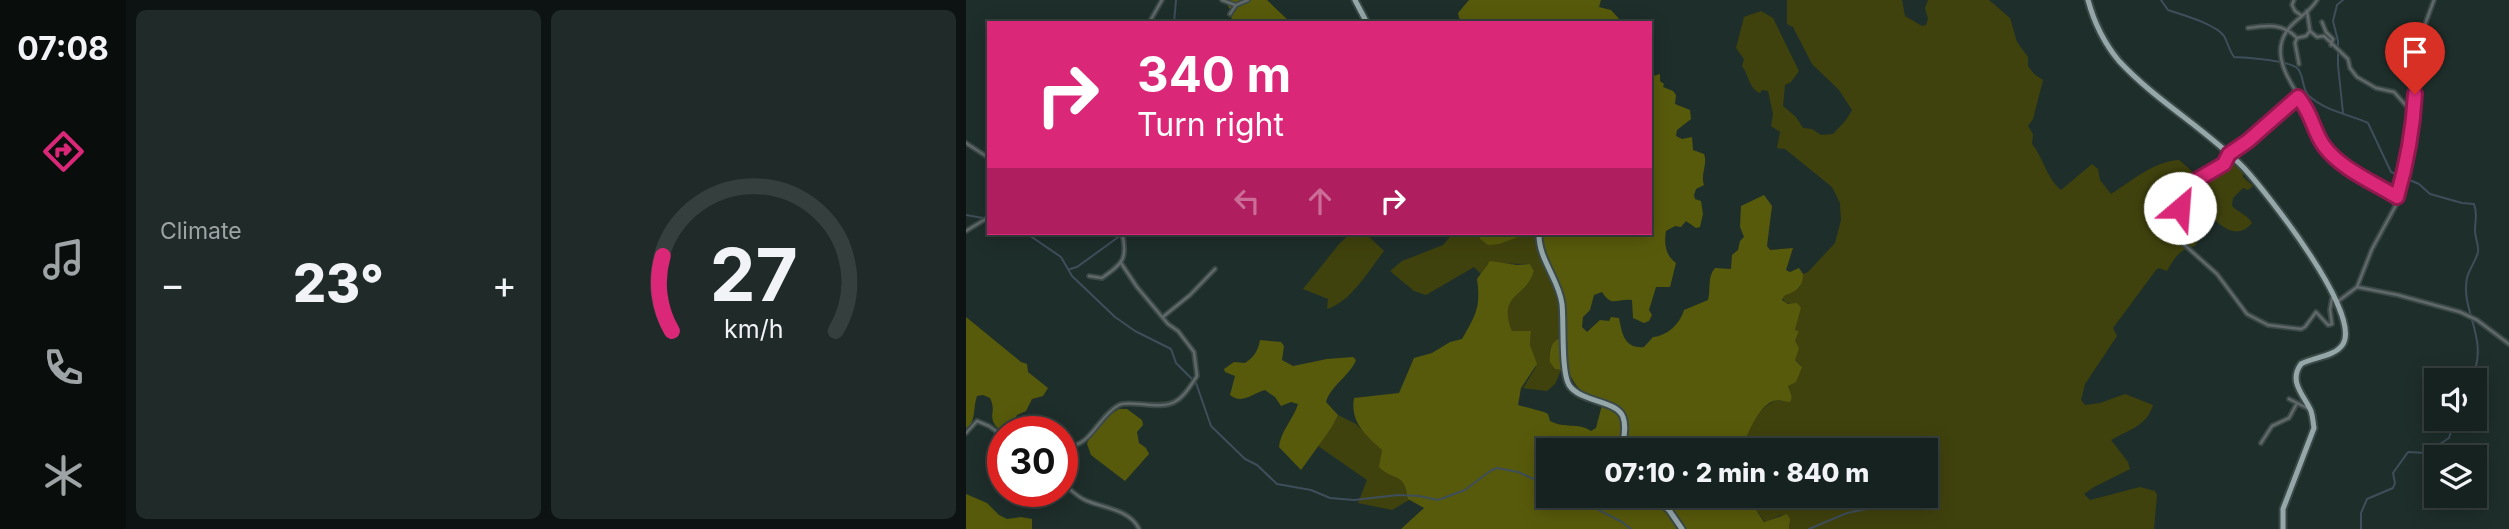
<!DOCTYPE html>
<html lang="en">
<head>
<meta charset="utf-8">
<style>
  :root { --surface:#162220; --page:#1f2a29; --text:#f1f3f6; --muted:#9ea4a5; --line:#353f3e; --accent:#db2777 }
  body { margin:0; font-family:Inter,sans-serif; background:var(--page); color:var(--text); height:100vh; display:flex; flex-direction:column; font-size:26px; white-space:nowrap }
  * { box-sizing:border-box; margin:0 }
  p { font-size:23px; color:var(--muted) }
  .icon { flex:none; width:38px; height:38px; fill:none; stroke:currentColor; stroke-width:2; stroke-linecap:round; stroke-linejoin:round }
  .map { position:relative; flex:1; overflow:hidden }
  .sheet { display:flex; flex-direction:column; gap:10px; padding:10px; background:#0c1312; width:840px }
  .sheet>* { flex:none }
  .top-card { position:absolute; left:21px; top:21px; width:665px; height:214px; border-radius:0px; box-shadow:0 4px 18px #0003,0 0 0 2px var(--line); background:#db2777; color:#fff; overflow:hidden }
  .tools { position:absolute; left:1458px; top:368px; display:grid; gap:14px }
  .tools a { display:grid; place-items:center; width:63px; height:63px; border-radius:0px; background:var(--surface); box-shadow:0 4px 18px #0003,0 0 0 2px var(--line); font-size:35px }
  .speed { position:absolute; left:21px; top:416px; display:flex; gap:14px; font-size:35px; font-weight:700; text-align:center }
  .speed>* { display:grid; place-content:center; width:91px; height:91px; border-radius:50%; background:var(--surface); box-shadow:0 4px 18px #0003,0 0 0 2px var(--line); line-height:1 }
  .speed .limit { border:10px solid #d22; background:#fff; color:#111 }
  .pin { position:absolute; display:grid; place-items:center; width:60px; height:60px; color:#fff; margin:-72px -30px; border-radius:50% 50% 50% 0; rotate:-45deg; box-shadow:0 0 7px #0007 }
  .pin .icon { rotate:45deg }
  .me { position:absolute; width:77px; margin:-38px; rotate:27deg; stroke-linejoin:round; filter:drop-shadow(0 0 5px #0008) }
  .turn { display:flex; align-items:center; gap:24px; height:147px; padding:0 35px; font-size:32px }
  .turn .icon { width:91px; height:91px; stroke-width:2.5 }
  .turn b { display:block; font-size:49px; line-height:60px }
  .lanes { display:flex; align-items:center; height:66px; padding:0 35px; background:#0003; justify-content:center; gap:35px; direction:ltr }
  .lanes .off { opacity:.35 }
  .big { font-size:52px; font-weight:800; line-height:1.1 }
  .sheet .tile { flex:1; display:flex; flex-direction:column; justify-content:center; gap:10px; min-width:0; padding:0 24px; border-radius:10px; background:var(--page) }
  .sheet .dial { align-items:center; gap:0 }
  .dial svg { height:182px; overflow:visible; fill:none; stroke:var(--line); stroke-width:7; stroke-linecap:round; text-anchor:middle }
  .dial text { fill:var(--text); stroke:none }
  .heat { display:flex; justify-content:space-between; align-items:center; font-size:38px; direction:ltr }
  .sheet .tiles { flex:1; display:grid; gap:10px; grid-template-columns:repeat(2,1fr) }
  .trip { position:absolute; left:570px; top:438px; width:402px; height:70px; border-radius:0px; background:var(--surface); box-shadow:0 4px 18px #0003,0 0 0 2px var(--line); font-weight:800; line-height:70px; text-align:center }
  main { display:flex; flex:1; min-height:0 }
  .tabs { display:flex; flex-direction:column; width:126px; justify-content:space-around; align-items:center; background:#090e0d; color:var(--muted) }
  .tabs .icon { width:49px; height:49px }
  .tabs .active { color:var(--accent) }
  .tabs b { font-size:32px; color:var(--text) }
  .map>svg:first-child { display:block }
  .green { fill:#40420d }
  .forest { fill:#585a0b }
  .lines { fill:none; stroke-linecap:round; stroke-linejoin:round }
  .stream { stroke:#3e4e5a; stroke-width:2 }
  .street-casing { stroke:#3a4946; stroke-width:6 }
  .primary-casing { stroke:#3a4946; stroke-width:9 }
  .street { stroke:#61686a; stroke-width:2.5 }
  .primary { stroke:#96a7aa; stroke-width:5 }
  .route-casing { stroke:#8e194d; stroke-width:18 }
  .route { stroke:#db2777; stroke-width:12 }
</style>
</head>
<body>
<main>
<nav class="tabs">
<b>07:08</b>
<svg class="icon active" aria-label="directions" viewBox="0 0 24 24"><path d="M12 3l9 9-9 9-9-9zM9 14v-3h6M13 9l2 2-2 2"/></svg>
<svg class="icon" aria-label="music" viewBox="0 0 24 24"><path d="M9 18V5l10-2v13"/><circle cx="6" cy="18" r="3"/><circle cx="16" cy="16" r="3"/></svg>
<svg class="icon" aria-label="phone" viewBox="0 0 24 24"><path d="M5 4h4l2 5-3 2q2 4 5 5l2-3 5 2v4C11 20 4 13 5 4z"/></svg>
<svg class="icon" aria-label="climate" viewBox="0 0 24 24"><path d="M12 3v18M4 7l16 10M4 17L20 7"/></svg>
</nav>
<section class="sheet">
<div class="tiles">
<div class="tile"><p>Climate</p>
<div class="heat"><a>−</a><b class="big">23°</b><a>+</a></div>
</div>
<div class="tile dial"><svg viewBox="0 0 100 80">
<path d="M14 69A42 42 0 1 1 86 69"/>
<path d="M14 69A42 42 0 0 1 10 36" stroke="#db2777"/>
<text x="50" y="56" font-size="32" font-weight="700">27</text>
<text x="50" y="72" font-size="11">km/h</text>
</svg></div>
</div>
</section>
<div class="map">
<svg width="1543" height="529" viewBox="0 0 1543 529">
  <rect width="100%" height="100%" fill="#1e2e2a"/>
  <g class="green">
    <path d="M 821,0 L 936,0 L 939,16 L 956,26 L 960,25 L 962,19 L 959,8 L 962,0 L 1023,0 L 1044,18 L 1051,42 L 1062,57 L 1062,66 L 1068,74 L 1077,80 L 1067,119 L 1062,126 L 1067,134 L 1066,144 C 1078,159 1080,177 1095,190 L 1126,164 L 1132,169 L 1134,180 L 1145,194 C 1166,181 1188,161 1213,160 L 1233,177 L 1264,161 L 1277,168 L 1277,177 L 1287,186 L 1282,190 L 1277,188 L 1267,198 L 1266,206 C 1273,213 1282,215 1286,223 C 1262,251 1236,201 1221,189 L 1216,193 L 1210,225 L 1232,241 L 1229,246 C 1213,250 1209,257 1201,271 L 1193,268 L 1190,270 L 1147,328 L 1151,336 L 1119,384 L 1115,400 L 1119,405 L 1134,403 L 1159,394 L 1187,405 C 1181,426 1162,430 1145,440 L 1162,462 L 1164,469 L 1128,487 L 1118,494 L 1124,500 L 1174,487 L 1189,491 L 1191,495 L 1188,529 L 823,529 L 824,524 L 815,515 L 799,522 L 789,508 L 776,508 L 770,506 L 768,495 L 961,495 L 961,450 L 817,450 L 818,445 L 807,441 L 800,447 L 783,450 L 778,444 C 783,426 792,409 810,400 L 823,402 L 826,397 L 822,386 L 830,379 L 835,365 L 829,360 L 829,341 L 833,331 L 829,330 L 835,308 L 819,302 L 816,297 L 834,287 L 837,274 L 842,272 L 869,243 L 875,220 L 874,203 L 866,187 L 819,149 L 811,148 L 814,132 L 805,126 L 807,114 L 802,91 L 796,90 L 794,93 C 783,89 783,75 776,66 L 778,59 L 770,48 L 778,17 L 795,11 L 807,18 L 833,71 L 825,82 L 819,85 L 817,106 L 830,117 L 837,128 L 846,129 L 855,135 L 867,134 L 880,120 L 886,110 L 873,90 L 846,64 L 827,27 L 821,24 Z"/>
    <path d="M 385,233 L 399,233 L 418,251 C 403,270 385,302 361,309 L 362,299 L 337,289 L 374,243 Z"/>
    <path d="M 487,233 L 514,233 L 513,236 L 522,245 L 563,233 L 573,233 L 575,236 L 581,263 L 598,298 L 601,330 L 599,336 C 583,340 579,355 589,369 L 595,370 L 589,384 L 581,391 L 557,388 L 570,367 L 564,345 L 565,331 L 546,331 C 531,293 560,299 568,271 L 564,264 L 522,263 L 515,274 L 508,267 L 460,295 L 448,291 L 424,271 L 436,261 L 477,245 Z"/>
    <path d="M 372,415 L 390,424 L 416,450 L 415,458 L 420,471 C 442,485 436,477 443,500 L 426,510 L 392,503 L 401,480 L 352,446 L 366,427 Z"/>
  </g>
  <g class="forest">
    <path d="M 258,0 L 301,0 L 325,23 L 265,23 L 266,12 Z"/>
    <path d="M 503,0 L 635,0 L 633,7 L 645,10 L 657,23 L 499,23 L 493,18 L 492,13 Z"/>
    <path d="M 694,74 L 694,81 L 698,84 L 697,87 L 707,91 L 710,95 L 709,104 L 724,110 L 725,119 L 711,130 L 710,136 L 716,139 L 726,137 L 727,150 L 738,154 C 742,165 734,174 738,185 L 730,189 L 728,195 L 729,199 L 735,201 L 737,214 L 734,227 L 730,228 L 720,221 L 715,227 L 709,226 L 700,231 C 698,243 699,255 710,263 L 704,287 L 690,287 L 683,310 L 686,315 L 683,321 L 678,323 L 667,318 L 666,300 C 651,298 646,308 636,292 L 628,295 L 624,310 L 617,317 L 616,327 L 621,332 L 634,320 L 643,321 L 645,317 L 653,318 C 656,333 658,349 678,347 L 687,337 C 701,336 714,324 718,310 L 742,300 C 745,289 741,277 749,268 L 765,269 L 766,255 L 772,250 L 774,241 L 778,237 L 774,227 L 775,206 L 798,195 L 806,206 L 801,246 L 804,250 L 827,248 L 820,270 L 824,272 L 833,268 L 837,274 C 837,289 829,291 818,296 L 816,300 L 822,304 L 831,303 L 835,308 L 829,330 L 833,331 L 829,341 L 833,348 L 829,360 L 836,367 L 830,382 L 822,386 L 826,397 L 824,402 C 818,402 812,399 807,401 C 794,406 782,431 778,444 L 783,450 L 583,450 L 583,495 L 768,495 L 770,506 L 776,508 L 789,508 L 798,522 L 821,514 L 824,519 L 823,529 L 435,529 L 458,508 L 442,499 C 438,471 430,483 413,467 L 416,450 C 400,435 384,423 388,398 L 433,393 L 448,358 L 466,353 L 484,342 L 496,339 C 510,315 515,307 511,279 L 524,261 L 551,265 L 564,264 L 568,271 C 560,299 531,293 546,331 L 565,331 L 564,345 L 571,364 L 555,388 L 552,405 L 578,412 L 582,414 L 584,421 C 598,429 612,422 625,431 L 630,428 L 636,405 C 631,397 624,396 616,391 C 609,386 606,378 602,371 L 589,369 L 584,362 C 583,348 585,340 599,336 L 601,330 L 598,298 L 581,263 L 575,236 L 573,233 L 684,233 L 684,77 Z"/>
    <path d="M 514,233 L 563,233 L 533,244 L 522,245 L 514,239 Z"/>
    <path d="M 0,317 L 55,362 L 61,364 L 62,372 L 82,388 L 77,396 L 66,399 L 60,411 L 51,415 L 43,429 L 36,432 C 18,417 32,414 24,398 L 17,395 L 11,396 C 7,407 10,424 0,428 Z"/>
    <path d="M 294,340 L 315,342 L 318,346 L 316,360 L 327,366 L 361,359 L 387,357 L 390,360 C 383,377 365,385 360,402 L 372,415 L 366,427 L 335,470 L 313,447 C 314,432 328,418 332,404 L 325,402 L 315,406 L 309,397 L 299,390 C 287,393 276,405 264,395 L 269,376 L 259,372 L 258,369 L 268,362 L 279,363 C 288,357 292,351 294,340 Z"/>
    <path d="M 153,409 L 161,409 L 176,420 L 177,425 L 171,432 L 173,443 L 180,448 L 183,454 L 159,481 L 125,455 L 121,444 L 128,425 Z"/>
    <path d="M 0,494 L 21,503 L 33,515 L 41,519 L 55,517 L 66,519 L 66,529 L 0,529 Z"/>
  </g>
  <g class="lines">
    <g class="stream">
      <path d="M 1195,0 L 1202,10 C 1216,15 1250,24 1258,36 C 1262,43 1263,50 1268,57 C 1281,58 1325,60 1332,69 C 1338,76 1336,88 1342,95 C 1359,111 1382,114 1402,123 L 1425,172 L 1453,184 L 1464,194 L 1496,203 L 1508,204 C 1512,214 1509,220 1509,230 C 1509,238 1513,245 1512,252 C 1510,261 1503,269 1501,278 C 1494,312 1525,339 1505,380"/>
      <path d="M 208,23 L 210,0"/>
      <path d="M 1377,113 L 1372,65 L 1372,41 L 1367,21 L 1371,5 L 1377,0"/>
      <path d="M 0,215 L 17,218"/>
      <path d="M 60,233 L 95,257 L 106,276 L 149,317 L 169,331 L 205,349 L 210,363 L 226,379"/>
      <path d="M 104,269 L 111,267 L 158,233"/>
      <path d="M 230,383 L 245,426 L 279,459 L 291,465 L 311,484 L 345,490 L 364,498 L 388,500 L 432,495 L 453,496 L 472,500 L 499,490 L 524,471 L 531,468 L 552,472 L 583,486"/>
      <path d="M 604,495 L 656,522 L 665,529"/>
      <path d="M 843,529 L 881,513 L 931,503"/>
      <path d="M 1395,529 L 1395,513 L 1401,499 L 1427,488 L 1429,483 L 1427,473 L 1442,452 L 1460,453 L 1483,438 L 1489,418"/>
    </g>
    <defs>
      <g id="street">
        <path d="M 256,0 L 269,5"/>
        <path d="M 1328,0 L 1326,5 L 1329,11 L 1336,16"/>
        <path d="M 1351,0 C 1342,16 1322,21 1316,41 C 1308,66 1333,94 1344,114 C 1354,133 1354,145 1371,160 C 1389,175 1412,185 1431,197"/>
        <path d="M 1341,11 L 1344,31 L 1351,37 L 1358,36 L 1382,59 L 1384,68 L 1391,77 L 1410,88 L 1428,92 L 1444,110 L 1448,111"/>
        <path d="M 264,14 L 270,5 L 282,0"/>
        <path d="M 1356,22 L 1360,32 L 1367,39 L 1365,45"/>
        <path d="M 183,23 L 196,0"/>
        <path d="M 1282,28 C 1301,25 1317,23 1331,38 L 1340,36 L 1344,31"/>
        <path d="M 1331,38 L 1329,43 L 1333,64"/>
        <path d="M 1332,97 L 1282,141 L 1263,154 L 1258,164 L 1229,178 L 1222,185 L 1217,194 L 1211,223 L 1213,240 L 1251,274 L 1281,314 L 1302,325 L 1335,329 L 1339,327 L 1350,312 L 1362,325 L 1366,324 L 1364,310 L 1366,298"/>
        <path d="M 0,143 L 23,158"/>
        <path d="M 0,231 L 23,217"/>
        <path d="M 123,276 L 136,278 C 157,263 162,259 156,233"/>
        <path d="M 1391,287 L 1406,249 L 1430,205 L 1443,143 L 1447,135 L 1454,38 L 1468,0"/>
        <path d="M 1371,302 L 1391,287 L 1432,295 L 1494,312 L 1511,320 L 1543,344"/>
        <path d="M 198,316 L 224,295 L 249,269"/>
        <path d="M 1323,399 L 1345,410"/>
        <path d="M 0,433 L 11,421 L 23,426 L 37,436"/>
        <path d="M 1295,443 L 1306,426 L 1323,418 L 1330,405"/>
        <path d="M 96,452 L 100,447 C 126,446 132,416 153,405 C 159,402 168,404 174,404 C 208,408 213,404 231,376 L 228,352 L 212,331 L 202,324 L 171,287 L 155,263"/>
        <path d="M 96,482 C 103,488 110,496 119,500 C 136,508 164,509 173,529"/>
      </g>
      <g id="primary">
        <path d="M 389,0 L 401,23"/>
        <path d="M 1122,0 C 1128,22 1138,43 1153,61 C 1190,101 1240,129 1278,168 C 1301,193 1396,313 1377,344 C 1369,357 1347,357 1335,364 C 1322,382 1338,395 1345,411 C 1347,417 1347,422 1348,428 L 1317,509 L 1317,529"/>
        <path d="M 573,233 C 572,259 593,279 596,304 C 598,322 595,371 603,385 C 615,403 651,400 657,417 C 661,427 657,440 656,450"/>
        <path d="M 684,495 L 703,510 L 716,529"/>
      </g>
    </defs>
    <use href="#street" class="street-casing"/>
    <use href="#primary" class="primary-casing"/>
    <use href="#street" class="street"/>
    <use href="#primary" class="primary"/>
  </g>
  <g class="lines">
    <defs>
      <path id="route" d="M 1214,208 L 1217,194 L 1222,185 L 1258,164 L 1263,154 L 1282,141 L 1332,97 C 1346,113 1347,131 1358,146 C 1375,169 1407,182 1431,197 C 1441,163 1447,130 1449,94"/>
    </defs>
    <use href="#route" class="route-casing"/>
    <use href="#route" class="route"/>
  </g>
</svg>
<div class="tools">
<a><svg class="icon" aria-label="sound" viewBox="0 0 24 24"><path d="M4 9h4l5-4v14l-5-4H4zM17 9q2 3 0 6"/></svg></a>
<a><svg class="icon" aria-label="layers" viewBox="0 0 24 24"><path d="M12 4l9 5-9 5-9-5zM3 14l9 5 9-5"/></svg></a>
</div>
<div class="speed"><div class="limit">30</div></div>
<div class="pin" style="left:1449px;top:94px;background:#d93025"><svg class="icon" aria-label="arrive" viewBox="0 0 24 24"><path d="M6 21V4h12l-3 4 3 4H6"/></svg></div>
<svg class="me" style="left:1214px;top:208px" viewBox="-20 -20 40 40"><circle r="19" fill="#fff"/><path d="M0-13L10 11 0 6-10 11z" fill="#db2777"/></svg>
<div class="trip">07:10 · 2 min · 840 m</div>
<div class="top-card">
<div class="turn"><svg class="icon" aria-label="right" viewBox="0 0 24 24"><path d="M7 20v-9h11M14 6l5 5-5 5"/></svg><div><b>340 m</b>Turn right</div></div>
<div class="lanes"><svg class="icon off" aria-label="left" viewBox="0 0 24 24"><path d="M17 20v-9H6M10 6l-5 5 5 5"/></svg><svg class="icon off" aria-label="ahead" viewBox="0 0 24 24"><path d="M12 20V5M6 11l6-6 6 6"/></svg><svg class="icon" aria-label="right" viewBox="0 0 24 24"><path d="M7 20v-9h11M14 6l5 5-5 5"/></svg></div>
</div>
</div>
</main>
</body>
</html>
